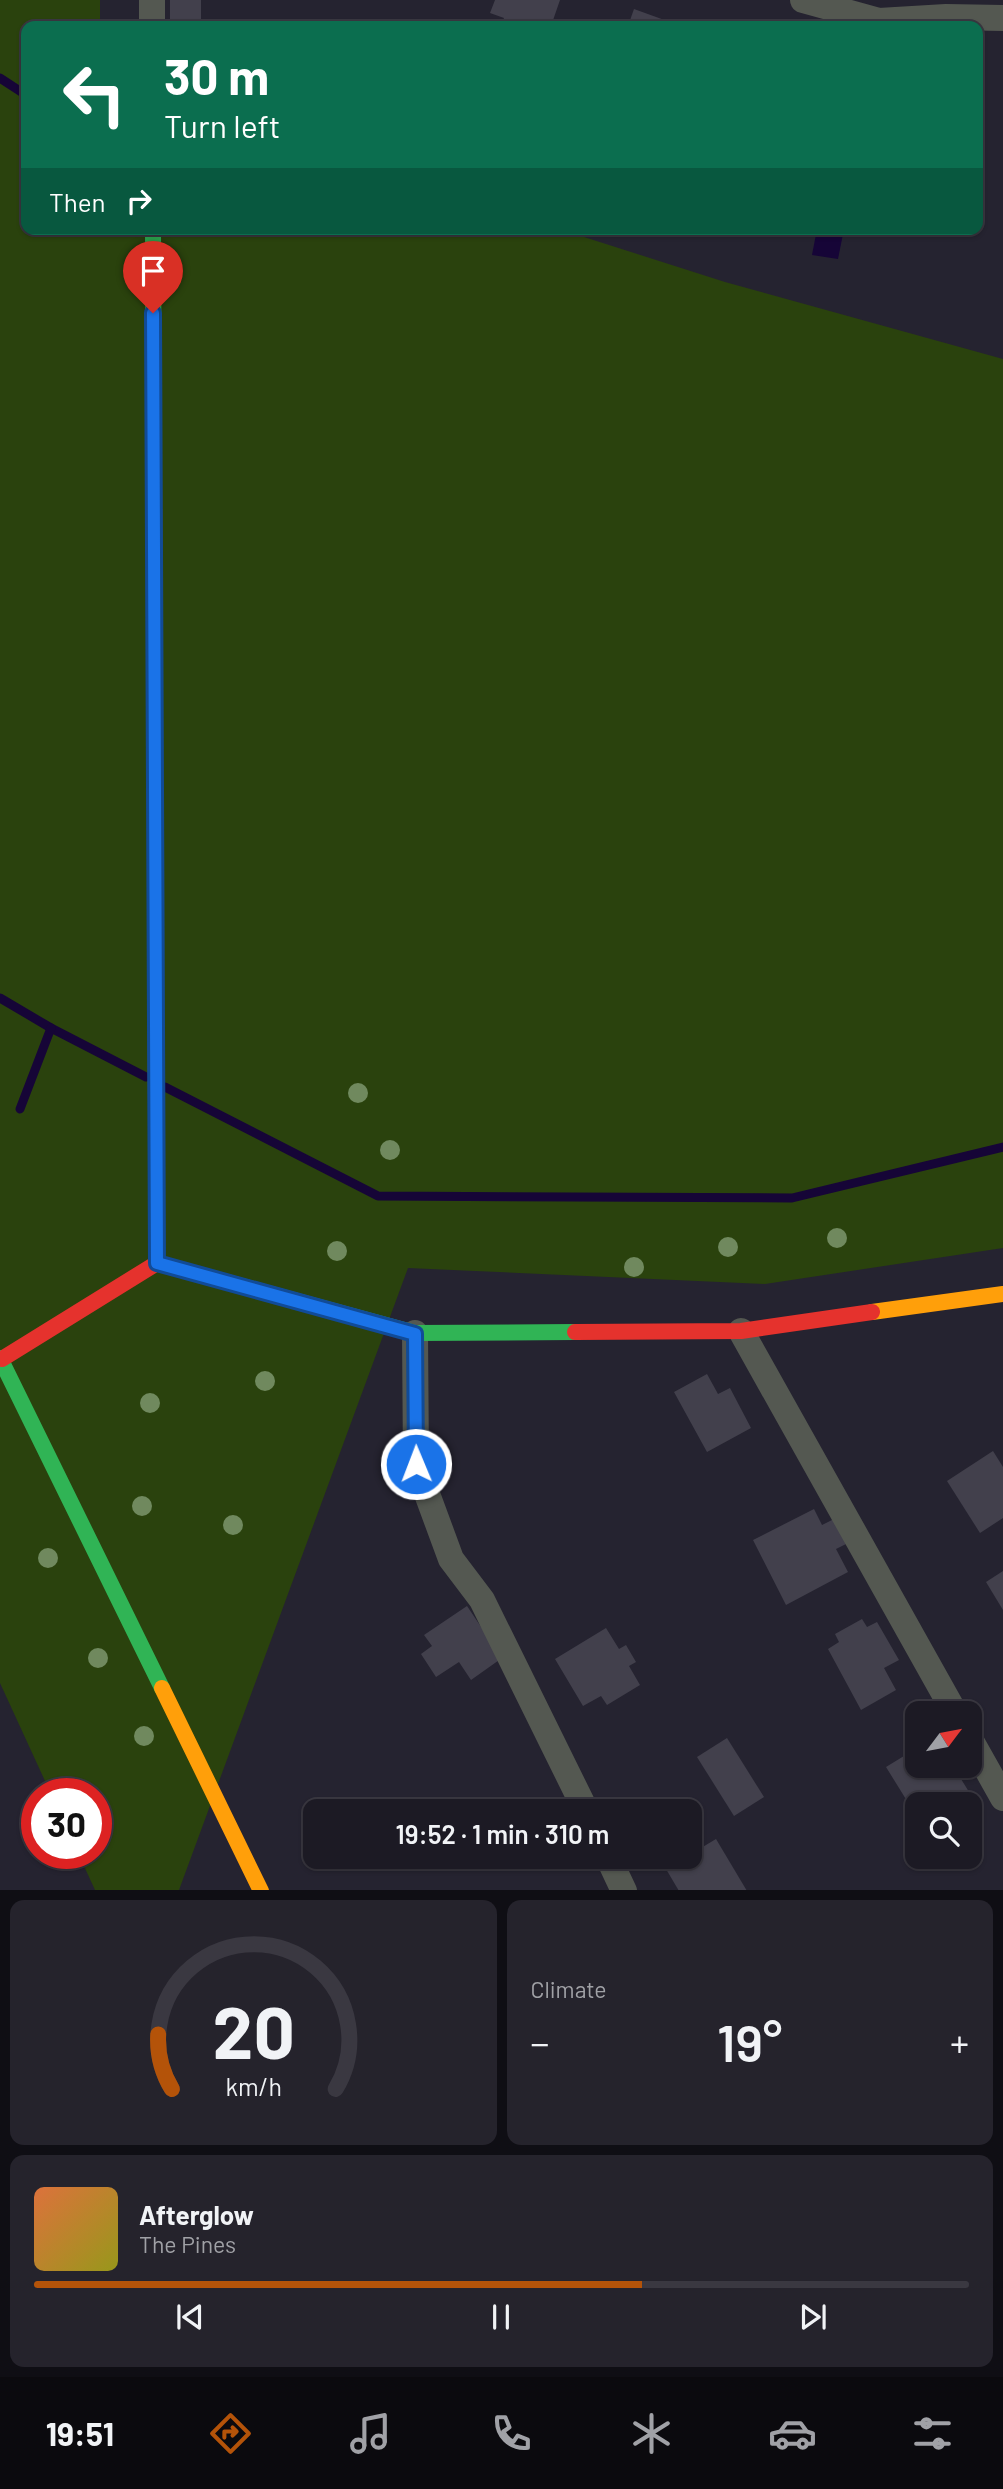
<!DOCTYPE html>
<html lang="en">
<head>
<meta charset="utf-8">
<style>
  :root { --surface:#1c1a24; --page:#25232c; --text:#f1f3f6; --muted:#a0a1a6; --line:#3a3841; --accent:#b45309 }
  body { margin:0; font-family:Barlow,sans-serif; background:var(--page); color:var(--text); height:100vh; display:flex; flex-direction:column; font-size:26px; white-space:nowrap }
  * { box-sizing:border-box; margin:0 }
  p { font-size:23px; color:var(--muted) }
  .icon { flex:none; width:38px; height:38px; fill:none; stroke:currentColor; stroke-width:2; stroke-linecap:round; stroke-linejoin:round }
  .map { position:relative; height:1890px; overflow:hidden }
  .side { display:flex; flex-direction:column; gap:10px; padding:10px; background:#0f0e14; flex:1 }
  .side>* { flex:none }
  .hud { position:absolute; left:21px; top:21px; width:962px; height:214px; border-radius:14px; box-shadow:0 2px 5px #0004,0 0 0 2px var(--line); background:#0b6e4f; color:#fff; overflow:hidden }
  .needle { width:46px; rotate:58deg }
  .buttons { position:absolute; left:905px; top:1701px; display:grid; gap:14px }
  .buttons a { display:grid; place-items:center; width:77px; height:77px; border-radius:14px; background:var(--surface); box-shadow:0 2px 5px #0004,0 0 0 2px var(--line); font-size:35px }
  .speed { position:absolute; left:21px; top:1778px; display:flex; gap:14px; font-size:35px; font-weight:700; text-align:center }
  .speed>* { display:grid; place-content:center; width:91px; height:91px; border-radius:50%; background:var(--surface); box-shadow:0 2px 5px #0004,0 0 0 2px var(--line); line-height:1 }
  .speed .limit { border:10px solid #d22; background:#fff; color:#111 }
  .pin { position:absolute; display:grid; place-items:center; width:60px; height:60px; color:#fff; margin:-72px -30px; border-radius:50% 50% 50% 0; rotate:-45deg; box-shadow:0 0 7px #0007 }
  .pin .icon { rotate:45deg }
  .me { position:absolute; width:77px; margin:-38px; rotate:359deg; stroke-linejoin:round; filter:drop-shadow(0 0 5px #0008) }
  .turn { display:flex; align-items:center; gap:24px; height:147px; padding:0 28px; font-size:32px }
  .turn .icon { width:91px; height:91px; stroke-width:2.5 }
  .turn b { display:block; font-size:49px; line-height:60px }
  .then { display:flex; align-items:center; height:66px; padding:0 28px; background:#0003; gap:14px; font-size:26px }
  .big { font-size:52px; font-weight:600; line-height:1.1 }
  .side .widget { flex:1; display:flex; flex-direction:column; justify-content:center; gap:10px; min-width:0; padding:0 24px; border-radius:14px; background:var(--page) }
  .side .dial { align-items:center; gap:0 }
  .dial svg { height:182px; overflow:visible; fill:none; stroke:var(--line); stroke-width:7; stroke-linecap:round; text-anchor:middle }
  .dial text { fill:var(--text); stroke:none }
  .song { display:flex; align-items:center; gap:21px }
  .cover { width:84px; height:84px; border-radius:10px; background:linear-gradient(135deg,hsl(20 70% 55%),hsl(60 70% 35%)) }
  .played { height:7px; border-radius:4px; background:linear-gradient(90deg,var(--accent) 65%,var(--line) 65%) }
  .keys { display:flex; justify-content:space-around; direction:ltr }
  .heat { display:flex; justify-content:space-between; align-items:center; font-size:38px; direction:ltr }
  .side .tiles { flex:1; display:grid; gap:10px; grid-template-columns:1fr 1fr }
  .widget:last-child { grid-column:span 2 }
  .trip { position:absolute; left:303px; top:1799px; width:399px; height:70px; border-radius:14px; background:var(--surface); box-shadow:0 2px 5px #0004,0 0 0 2px var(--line); font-weight:600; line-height:70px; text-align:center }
  .dock { display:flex; height:112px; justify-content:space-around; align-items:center; background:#0b0a0e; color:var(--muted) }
  .dock .icon { width:49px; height:49px }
  .dock .selected { color:var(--accent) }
  .dock b { font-size:32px; color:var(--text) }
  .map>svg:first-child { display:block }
  .green { fill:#2a420d }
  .water { fill:#160537 }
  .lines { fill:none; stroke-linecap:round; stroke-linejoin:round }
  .stream { stroke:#160537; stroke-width:9 }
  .building { fill:#42404c }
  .street { stroke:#545851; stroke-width:26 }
  .fast { stroke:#30b455; stroke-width:16 }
  .slow { stroke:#ff9f0a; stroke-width:16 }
  .jam { stroke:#e5322d; stroke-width:16 }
  .tree { fill:#70895e }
  .route-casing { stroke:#114b97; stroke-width:18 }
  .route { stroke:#1a73e8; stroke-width:12 }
</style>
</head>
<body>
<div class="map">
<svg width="1003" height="1891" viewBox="0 0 1003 1891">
  <rect width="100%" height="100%" fill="#252330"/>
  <path class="green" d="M 0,0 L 100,0 L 100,26 L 26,26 L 26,229 L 559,229 L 725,282 L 1003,359 L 1003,1248 L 765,1284 L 408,1268 L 179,1890 L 95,1890 L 78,1853 L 96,1853 L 96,1794 L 51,1794 L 0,1683 Z"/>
  <path class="water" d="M 817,229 L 844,229 L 838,259 L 812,255 Z"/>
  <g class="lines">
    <g class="stream">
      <path d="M 0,78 L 26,95"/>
      <path d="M 0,998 L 51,1028 L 146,1077"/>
      <path d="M 165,1087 L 378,1196 L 792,1198 L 1003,1147"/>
      <path d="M 20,1109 L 51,1028"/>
    </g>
  </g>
  <g class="building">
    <rect x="170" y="0" width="31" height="26"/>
    <path d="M 495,0 L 560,0 L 551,26 L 501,26 L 504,18 L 490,13 Z"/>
    <path d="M 634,9 L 681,26 L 628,26 Z"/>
    <path d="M 707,1374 L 718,1394 L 730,1388 L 751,1428 L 707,1452 L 674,1392 Z"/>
    <path d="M 993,1451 L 1003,1467 L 1003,1518 L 980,1533 L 947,1481 Z"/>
    <path d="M 814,1509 L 822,1525 L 834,1519 L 846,1544 L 836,1549 L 848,1572 L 786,1605 L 753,1540 Z"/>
    <path d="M 1003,1571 L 1003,1610 L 986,1582 Z"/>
    <path d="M 467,1606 L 502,1658 L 471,1680 L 459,1662 L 436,1677 L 421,1654 L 432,1646 L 424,1635 Z"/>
    <path d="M 862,1619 L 867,1627 L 877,1622 L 899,1660 L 884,1668 L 896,1690 L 861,1710 L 828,1649 L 839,1642 L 835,1634 Z"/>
    <path d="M 606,1628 L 619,1649 L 626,1645 L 636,1662 L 629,1666 L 640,1685 L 607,1705 L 601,1696 L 583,1706 L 555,1659 Z"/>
    <path d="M 727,1738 L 764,1797 L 734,1816 L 697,1757 Z"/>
    <path d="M 917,1748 L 917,1766 L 953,1766 L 974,1800 L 967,1804 L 917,1804 L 917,1817 L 886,1767 Z"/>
    <path d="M 716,1839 L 747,1891 L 679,1891 L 666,1869 Z"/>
  </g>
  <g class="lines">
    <g class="street">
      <path d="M 152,0 L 152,26"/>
      <path d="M 803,0 L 879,21 L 946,17 L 1003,18"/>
      <path d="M 741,1331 L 955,1713"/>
      <path d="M 415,1333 L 416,1464 L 451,1559 L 482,1600 L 586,1811"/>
      <path d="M 970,1739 L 1003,1798"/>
      <path d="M 608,1857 L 624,1891"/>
    </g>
    <g class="fast">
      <path d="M 153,229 L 154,477"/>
      <path d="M 157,1263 L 415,1333 L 575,1332"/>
      <path d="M 0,1358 L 162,1688"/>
    </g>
    <g class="slow">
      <path d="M 155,800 L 156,1106"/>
      <path d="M 872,1312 L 1003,1294"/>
      <path d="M 162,1688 L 261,1891"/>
    </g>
    <g class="jam">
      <path d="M 154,477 L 155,800"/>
      <path d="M 575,1332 L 741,1331 L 872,1312"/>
      <path d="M 2,1359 L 157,1263 L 156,1106"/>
    </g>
  </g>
  <g class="tree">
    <circle cx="358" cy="1093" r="10"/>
    <circle cx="390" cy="1150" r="10"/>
    <circle cx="837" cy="1238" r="10"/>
    <circle cx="728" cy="1247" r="10"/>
    <circle cx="337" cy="1251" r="10"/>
    <circle cx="634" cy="1267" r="10"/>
    <circle cx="265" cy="1381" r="10"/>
    <circle cx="150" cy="1403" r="10"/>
    <circle cx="142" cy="1506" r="10"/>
    <circle cx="233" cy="1525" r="10"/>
    <circle cx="48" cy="1558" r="10"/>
    <circle cx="98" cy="1658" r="10"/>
    <circle cx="144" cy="1736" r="10"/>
  </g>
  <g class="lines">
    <defs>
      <path id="route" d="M 153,313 L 157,1263 L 415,1334 L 416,1464"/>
    </defs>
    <use href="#route" class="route-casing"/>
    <use href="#route" class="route"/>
  </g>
</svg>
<div class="buttons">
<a><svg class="needle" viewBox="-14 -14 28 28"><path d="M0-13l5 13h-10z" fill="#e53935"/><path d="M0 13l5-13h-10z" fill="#a0a1a6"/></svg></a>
<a><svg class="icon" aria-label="search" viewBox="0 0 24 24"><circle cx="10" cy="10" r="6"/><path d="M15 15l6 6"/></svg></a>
</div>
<div class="speed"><div class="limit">30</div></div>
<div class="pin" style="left:153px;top:313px;background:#d93025"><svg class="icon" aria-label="arrive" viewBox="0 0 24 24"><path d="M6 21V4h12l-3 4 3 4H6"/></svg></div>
<svg class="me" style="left:416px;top:1464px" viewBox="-20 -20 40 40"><circle r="17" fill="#1a73e8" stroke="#fff" stroke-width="3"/><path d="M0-11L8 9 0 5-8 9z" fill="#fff"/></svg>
<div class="trip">19:52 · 1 min · 310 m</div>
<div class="hud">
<div class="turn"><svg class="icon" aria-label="left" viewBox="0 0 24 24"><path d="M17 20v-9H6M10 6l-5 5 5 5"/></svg><div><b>30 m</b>Turn left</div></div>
<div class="then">Then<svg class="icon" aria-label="right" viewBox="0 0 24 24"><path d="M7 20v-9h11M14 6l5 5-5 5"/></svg></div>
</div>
</div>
<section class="side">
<div class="tiles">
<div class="widget dial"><svg viewBox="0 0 100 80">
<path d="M14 69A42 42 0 1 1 86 69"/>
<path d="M14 69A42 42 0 0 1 8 45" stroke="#b45309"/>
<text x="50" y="56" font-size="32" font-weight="700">20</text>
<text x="50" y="72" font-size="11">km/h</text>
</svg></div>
<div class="widget"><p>Climate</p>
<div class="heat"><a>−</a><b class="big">19°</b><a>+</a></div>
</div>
<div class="widget">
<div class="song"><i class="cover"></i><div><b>Afterglow</b><p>The Pines</p></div></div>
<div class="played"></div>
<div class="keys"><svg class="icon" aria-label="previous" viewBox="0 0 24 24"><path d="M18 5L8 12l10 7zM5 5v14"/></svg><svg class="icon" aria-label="pause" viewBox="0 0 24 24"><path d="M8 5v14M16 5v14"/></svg><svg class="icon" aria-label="next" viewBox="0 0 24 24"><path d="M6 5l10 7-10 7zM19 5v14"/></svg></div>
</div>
</div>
</section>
<nav class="dock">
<b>19:51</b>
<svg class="icon selected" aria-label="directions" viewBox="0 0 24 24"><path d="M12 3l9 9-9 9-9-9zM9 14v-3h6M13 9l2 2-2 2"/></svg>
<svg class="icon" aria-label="music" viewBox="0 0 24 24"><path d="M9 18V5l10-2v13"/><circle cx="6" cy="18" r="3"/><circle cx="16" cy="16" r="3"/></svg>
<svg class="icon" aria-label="phone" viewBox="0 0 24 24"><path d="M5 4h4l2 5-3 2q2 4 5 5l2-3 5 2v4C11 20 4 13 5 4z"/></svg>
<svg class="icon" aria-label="climate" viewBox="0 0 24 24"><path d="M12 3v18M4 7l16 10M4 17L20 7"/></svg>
<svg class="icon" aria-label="car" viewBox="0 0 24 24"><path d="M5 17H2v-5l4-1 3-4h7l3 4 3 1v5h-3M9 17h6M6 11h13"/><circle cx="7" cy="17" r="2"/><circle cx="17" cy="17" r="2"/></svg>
<svg class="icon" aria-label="filters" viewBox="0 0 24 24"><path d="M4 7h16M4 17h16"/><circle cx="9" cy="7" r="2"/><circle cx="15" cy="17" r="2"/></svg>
</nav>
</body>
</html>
